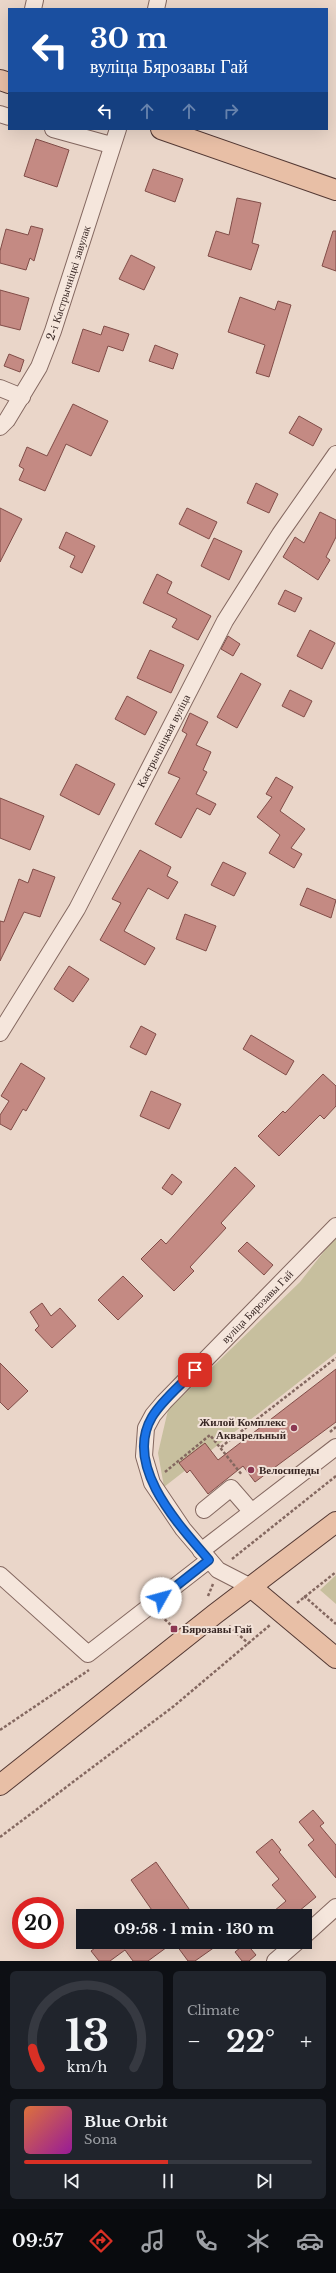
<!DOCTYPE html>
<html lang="en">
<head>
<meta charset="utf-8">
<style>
  :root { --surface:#171b24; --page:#20242c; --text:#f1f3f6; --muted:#9ea1a6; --line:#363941; --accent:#d93025 }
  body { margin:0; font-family:"Libre Baskerville",serif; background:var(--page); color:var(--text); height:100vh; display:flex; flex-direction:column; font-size:15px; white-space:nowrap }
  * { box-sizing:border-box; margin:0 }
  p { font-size:13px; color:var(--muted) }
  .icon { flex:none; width:22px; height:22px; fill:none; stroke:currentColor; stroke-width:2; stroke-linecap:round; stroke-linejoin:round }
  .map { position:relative; height:1961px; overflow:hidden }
  .sheet { display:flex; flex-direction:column; gap:10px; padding:10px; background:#0d0f14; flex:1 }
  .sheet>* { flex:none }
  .guide { position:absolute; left:8px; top:8px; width:320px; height:122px; border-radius:0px; box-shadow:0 4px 16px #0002; background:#1a4fa0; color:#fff; overflow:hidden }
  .speed { position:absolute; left:12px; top:1897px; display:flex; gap:8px; font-size:20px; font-weight:700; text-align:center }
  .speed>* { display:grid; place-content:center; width:52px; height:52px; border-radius:50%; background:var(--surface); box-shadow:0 4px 16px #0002; line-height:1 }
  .speed .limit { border:6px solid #d22; background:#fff; color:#111 }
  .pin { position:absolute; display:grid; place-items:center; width:34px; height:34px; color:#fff; margin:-17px; border-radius:8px; box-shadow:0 2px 6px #0006 }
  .me { position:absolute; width:44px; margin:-22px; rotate:52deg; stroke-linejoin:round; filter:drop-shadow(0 0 3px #0008) }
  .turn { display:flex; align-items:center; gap:14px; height:84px; padding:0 16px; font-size:18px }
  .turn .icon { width:52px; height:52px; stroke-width:2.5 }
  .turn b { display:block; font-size:28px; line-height:34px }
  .lanes { display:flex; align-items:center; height:38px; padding:0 16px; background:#0003; justify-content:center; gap:20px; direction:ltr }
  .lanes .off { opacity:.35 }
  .big { font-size:30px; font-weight:800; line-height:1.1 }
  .sheet .tile { flex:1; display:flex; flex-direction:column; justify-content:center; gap:6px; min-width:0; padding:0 14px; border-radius:6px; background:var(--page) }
  .sheet .dial { align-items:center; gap:0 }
  .dial svg { height:104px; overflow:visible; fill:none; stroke:var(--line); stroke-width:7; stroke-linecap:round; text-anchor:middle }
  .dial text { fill:var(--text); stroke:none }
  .song { display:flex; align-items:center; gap:12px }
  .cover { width:48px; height:48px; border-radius:6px; background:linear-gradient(135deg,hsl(20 70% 55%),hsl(300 70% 35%)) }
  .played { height:4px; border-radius:2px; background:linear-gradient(90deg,var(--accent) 50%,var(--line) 50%) }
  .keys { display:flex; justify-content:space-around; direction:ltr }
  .heat { display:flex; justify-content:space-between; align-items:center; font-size:22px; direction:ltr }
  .sheet .tiles { flex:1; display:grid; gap:10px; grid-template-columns:1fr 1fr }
  .tile:last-child { grid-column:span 2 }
  .trip { position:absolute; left:76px; top:1909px; width:236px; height:40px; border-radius:0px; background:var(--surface); box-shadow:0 4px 16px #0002; font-weight:800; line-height:40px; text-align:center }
  .menu { display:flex; height:64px; justify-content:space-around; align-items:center; background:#090b0e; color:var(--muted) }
  .menu .icon { width:28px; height:28px }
  .menu .current { color:var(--accent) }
  .menu b { font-size:18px; color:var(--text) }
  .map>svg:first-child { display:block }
  .green { fill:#c7bf9e }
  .building { fill:#c48a83; stroke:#814d48 }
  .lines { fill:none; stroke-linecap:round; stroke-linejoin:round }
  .minor-casing { stroke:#846860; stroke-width:18 }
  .major-casing { stroke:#533833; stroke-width:22 }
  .path { stroke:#846860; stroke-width:2.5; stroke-dasharray:3 2; stroke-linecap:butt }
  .minor { stroke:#f5e6dc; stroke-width:16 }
  .major { stroke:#e8bfa6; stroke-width:20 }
  .route-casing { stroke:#114b97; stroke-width:10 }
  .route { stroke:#1a73e8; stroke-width:7 }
  .poi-dot { fill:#8c3752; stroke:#f2e2d8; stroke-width:1.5 }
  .labels { text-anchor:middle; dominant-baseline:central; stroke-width:4; stroke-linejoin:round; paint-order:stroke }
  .street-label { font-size:11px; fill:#362522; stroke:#f2e2d8 }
  .poi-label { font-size:11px; font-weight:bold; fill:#362522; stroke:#f2e2d8; text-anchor:start }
</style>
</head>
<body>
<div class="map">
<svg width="336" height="1961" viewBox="0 0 336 1961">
  <rect width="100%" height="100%" fill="#ead6c9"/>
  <g class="green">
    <path d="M 336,1236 L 336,1353 L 164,1487 L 158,1453 L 168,1410 L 300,1282 Z"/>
    <path d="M 336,1575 L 336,1604 L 320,1590 Z"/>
  </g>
  <g class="building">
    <path d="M 36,139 L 69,150 L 57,187 L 24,176 Z"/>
    <path d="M 153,169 L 183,179 L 175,202 L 145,191 Z"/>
    <path d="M 237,198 L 261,203 L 252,243 L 259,245 L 251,270 L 208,256 L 216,231 L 229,235 Z"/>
    <path d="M 31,226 L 43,229 L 34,261 L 30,258 L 26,270 L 0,263 L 0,251 L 6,229 L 28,235 Z"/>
    <path d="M 333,231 L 336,231 L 336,271 L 322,266 Z"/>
    <path d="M 131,255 L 155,267 L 144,290 L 119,279 Z"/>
    <path d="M 0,290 L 29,298 L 20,330 L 0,325 Z"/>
    <path d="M 240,297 L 275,310 L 278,301 L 291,305 L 269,377 L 256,373 L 265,345 L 228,332 Z"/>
    <path d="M 104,326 L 129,334 L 123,351 L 108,346 L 99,372 L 72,363 L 83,329 L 101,335 Z"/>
    <path d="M 155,345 L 178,354 L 173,369 L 149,361 Z"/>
    <path d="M 9,354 L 24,360 L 20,372 L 4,366 Z"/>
    <path d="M 73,404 L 108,421 L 91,456 L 66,444 L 45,491 L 19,480 L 24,469 L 19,466 L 27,447 L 47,456 Z"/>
    <path d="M 299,416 L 322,429 L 313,446 L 289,433 Z"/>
    <path d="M 256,483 L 278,494 L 269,513 L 247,503 Z"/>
    <path d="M 0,508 L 22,519 L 0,562 Z"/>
    <path d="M 187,508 L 217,522 L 209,539 L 179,524 Z"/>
    <path d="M 320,512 L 336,520 L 336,537 L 326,557 L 330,560 L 318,580 L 283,557 L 295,537 L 304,543 Z"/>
    <path d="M 66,532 L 95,546 L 82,573 L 70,567 L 75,556 L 59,548 Z"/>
    <path d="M 214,538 L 242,551 L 229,580 L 201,566 Z"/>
    <path d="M 157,574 L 172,582 L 167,593 L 211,616 L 198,640 L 172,627 L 177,619 L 143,603 Z"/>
    <path d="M 285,590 L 302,598 L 295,612 L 278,604 Z"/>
    <path d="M 310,630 L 335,643 L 322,669 L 297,656 Z"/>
    <path d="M 228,636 L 240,644 L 233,656 L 221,649 Z"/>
    <path d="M 150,650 L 184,665 L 171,693 L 137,678 Z"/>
    <path d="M 241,673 L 261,684 L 237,728 L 217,717 Z"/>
    <path d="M 290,690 L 312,701 L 304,717 L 282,706 Z"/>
    <path d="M 127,696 L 157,712 L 145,735 L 115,719 Z"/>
    <path d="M 190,713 L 208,722 L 196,745 L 211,752 L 203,770 L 207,772 L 196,794 L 216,804 L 210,815 L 197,808 L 181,838 L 155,824 L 180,778 L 168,773 L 187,734 L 182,731 Z"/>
    <path d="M 76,764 L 115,784 L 99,815 L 60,795 Z"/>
    <path d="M 276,777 L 293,787 L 280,811 L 305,829 L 291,848 L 302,854 L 294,868 L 269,853 L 280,835 L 257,817 L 272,797 L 266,794 Z"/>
    <path d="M 0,798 L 44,816 L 30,850 L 0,838 Z"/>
    <path d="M 140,850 L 171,867 L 167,876 L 178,882 L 168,899 L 148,888 L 124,931 L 155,948 L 145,965 L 100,940 L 121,903 L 112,899 Z"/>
    <path d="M 223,862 L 246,873 L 234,896 L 211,885 Z"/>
    <path d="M 33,869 L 55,877 L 40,917 L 24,912 L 0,961 L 0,921 L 4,922 L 19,879 L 28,883 Z"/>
    <path d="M 307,888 L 336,900 L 331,918 L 300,905 Z"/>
    <path d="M 185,914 L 216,926 L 206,951 L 176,939 Z"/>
    <path d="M 69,966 L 89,979 L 73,1002 L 54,989 Z"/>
    <path d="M 141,1026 L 156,1034 L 146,1055 L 130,1047 Z"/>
    <path d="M 251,1035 L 294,1061 L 286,1075 L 243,1049 Z"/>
    <path d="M 21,1063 L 45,1078 L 26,1111 L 23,1109 L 11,1130 L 0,1124 L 0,1115 L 9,1101 L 1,1096 Z"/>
    <path d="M 323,1074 L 336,1086 L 336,1106 L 324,1119 L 320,1115 L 279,1156 L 258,1136 L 283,1111 L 285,1113 Z"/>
    <path d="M 151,1091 L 181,1104 L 169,1129 L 140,1116 Z"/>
    <path d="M 235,1167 L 255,1186 L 221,1223 L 226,1228 L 190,1267 L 194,1271 L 174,1291 L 141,1259 L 161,1239 L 166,1244 Z"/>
    <path d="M 172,1174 L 182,1182 L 172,1195 L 162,1188 Z"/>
    <path d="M 247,1242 L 273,1265 L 264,1275 L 238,1251 Z"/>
    <path d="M 123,1276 L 143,1296 L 118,1320 L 98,1300 Z"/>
    <path d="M 42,1303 L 51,1316 L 60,1308 L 76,1326 L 52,1348 L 35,1330 L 39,1326 L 30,1312 Z"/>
    <path d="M 0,1363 L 28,1391 L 8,1410 L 0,1402 Z"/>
    <path d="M 336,1369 L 336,1422 L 255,1482 L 243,1466 L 208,1494 L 190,1470 L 187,1473 L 179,1463 L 205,1443 L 218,1460 Z"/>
    <path d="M 313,1810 L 324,1823 L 320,1826 L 336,1845 L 336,1878 L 308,1845 L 314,1840 L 299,1822 Z"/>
    <path d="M 272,1839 L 281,1850 L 279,1852 L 316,1897 L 293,1916 L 268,1916 L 286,1901 L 272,1885 L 279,1879 L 256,1852 Z"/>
    <path d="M 156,1862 L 194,1916 L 156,1916 L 131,1880 Z"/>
    <path d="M 103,1942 L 174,1942 L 148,1961 L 133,1961 L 125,1950 L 110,1961 L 99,1961 L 91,1951 Z"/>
    <path d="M 174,1942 L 222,1942 L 195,1961 L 188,1961 Z"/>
    <path d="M 246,1943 L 256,1955 L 249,1961 L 242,1961 L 235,1952 Z"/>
  </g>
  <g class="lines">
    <defs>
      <g id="minor">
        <path d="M 33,9 L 35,0"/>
        <path d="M 156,9 L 158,0"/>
        <path d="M 0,114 L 9,117"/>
        <path d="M 53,129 L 111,145"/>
        <path d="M 0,388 L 22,397"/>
        <path id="s1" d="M 0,427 L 7,420 L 39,367 L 53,331 L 118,129"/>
        <path id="s2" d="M 0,1033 L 77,909 L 225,621 L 280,534 L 336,454"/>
        <path d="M 204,1510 L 231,1488 L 251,1511"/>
        <path d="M 201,1551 L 336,1447"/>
        <path d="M 0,1575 L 88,1654 L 209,1560"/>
        <path id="s3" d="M 251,1587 L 218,1570 L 183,1529 L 152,1483 L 144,1456 L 146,1428 L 153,1415 L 164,1402 L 336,1226"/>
        <path d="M 305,1935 L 336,1907"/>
        <path d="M 275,1961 L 297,1942"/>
      </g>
      <g id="major">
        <path d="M 0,80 L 9,83"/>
        <path d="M 161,129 L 336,190"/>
        <path d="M 251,1587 L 336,1658"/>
        <path d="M 0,1785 L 215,1614 L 336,1522"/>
      </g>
    </defs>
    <use href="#minor" class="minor-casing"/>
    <use href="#major" class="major-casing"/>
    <g class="path">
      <path d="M 330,1432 L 336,1427"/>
      <path d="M 221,1447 L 336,1358"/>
      <path d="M 165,1472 L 210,1435 L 242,1475"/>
      <path d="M 232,1559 L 336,1476"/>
      <path d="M 208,1596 L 213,1584"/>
      <path d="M 304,1596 L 336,1624"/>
      <path d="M 297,1603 L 336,1572"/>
      <path d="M 161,1616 L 172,1626"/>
      <path d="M 229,1626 L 249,1644"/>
      <path d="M 0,1730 L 89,1670"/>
      <path d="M 0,1837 L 174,1706 L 270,1625"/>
    </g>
    <use href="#minor" class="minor"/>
    <use href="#major" class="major"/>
  </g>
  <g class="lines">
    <defs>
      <path id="route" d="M 161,1598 L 209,1560 C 179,1525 123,1466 152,1417 C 162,1400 181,1385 195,1370"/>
    </defs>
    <use href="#route" class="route-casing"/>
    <use href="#route" class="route"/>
  </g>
  <g class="poi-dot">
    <circle cx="294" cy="1428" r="4"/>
    <circle cx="251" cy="1470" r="4"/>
    <rect x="170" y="1625" width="8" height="8" rx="2"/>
  </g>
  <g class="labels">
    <g class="street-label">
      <text stroke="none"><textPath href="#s1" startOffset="161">2-і Кастрычніцкі завулак</textPath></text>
      <text stroke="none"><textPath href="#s2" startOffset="335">Кастрычніцкая вуліца</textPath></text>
      <text stroke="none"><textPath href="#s3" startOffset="368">вуліца Бярозавы Гай</textPath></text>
    </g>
    <g class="poi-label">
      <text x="286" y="1422" text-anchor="end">Жилой Комплекс<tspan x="286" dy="13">Акварельный</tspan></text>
      <text x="259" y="1470">Велосипеды</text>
      <text x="182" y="1629">Бярозавы Гай</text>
    </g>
  </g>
</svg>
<div class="speed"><div class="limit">20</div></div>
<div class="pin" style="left:195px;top:1370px;background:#d93025"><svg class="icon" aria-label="arrive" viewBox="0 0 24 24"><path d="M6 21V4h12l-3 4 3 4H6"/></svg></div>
<svg class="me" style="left:161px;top:1598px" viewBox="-20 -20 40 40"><circle r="19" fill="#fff"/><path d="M0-13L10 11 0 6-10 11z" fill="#1a73e8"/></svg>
<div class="trip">09:58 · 1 min · 130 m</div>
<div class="guide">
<div class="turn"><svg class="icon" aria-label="left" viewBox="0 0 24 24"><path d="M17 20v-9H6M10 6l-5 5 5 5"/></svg><div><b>30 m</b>вуліца Бярозавы Гай</div></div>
<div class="lanes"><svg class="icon" aria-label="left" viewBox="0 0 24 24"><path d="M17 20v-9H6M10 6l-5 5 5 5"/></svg><svg class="icon off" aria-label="ahead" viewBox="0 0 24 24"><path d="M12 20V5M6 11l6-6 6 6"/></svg><svg class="icon off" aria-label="ahead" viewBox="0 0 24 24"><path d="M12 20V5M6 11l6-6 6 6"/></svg><svg class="icon off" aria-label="right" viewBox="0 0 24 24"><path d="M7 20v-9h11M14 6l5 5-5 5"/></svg></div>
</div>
</div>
<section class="sheet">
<div class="tiles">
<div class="tile dial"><svg viewBox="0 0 100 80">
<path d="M14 69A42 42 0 1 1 86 69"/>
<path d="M14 69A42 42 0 0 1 8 54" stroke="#d93025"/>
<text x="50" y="56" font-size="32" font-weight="700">13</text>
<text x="50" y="72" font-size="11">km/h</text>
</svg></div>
<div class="tile"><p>Climate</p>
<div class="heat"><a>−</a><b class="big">22°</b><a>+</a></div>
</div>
<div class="tile">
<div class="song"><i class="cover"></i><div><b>Blue Orbit</b><p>Sona</p></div></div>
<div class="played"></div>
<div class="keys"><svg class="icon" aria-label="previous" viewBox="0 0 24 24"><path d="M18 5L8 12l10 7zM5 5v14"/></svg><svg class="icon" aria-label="pause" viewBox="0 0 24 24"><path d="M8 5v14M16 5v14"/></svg><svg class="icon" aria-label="next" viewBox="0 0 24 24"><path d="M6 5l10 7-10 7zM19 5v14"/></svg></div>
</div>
</div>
</section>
<nav class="menu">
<b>09:57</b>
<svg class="icon current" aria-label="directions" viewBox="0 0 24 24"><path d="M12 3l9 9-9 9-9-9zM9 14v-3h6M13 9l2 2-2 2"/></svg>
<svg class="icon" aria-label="music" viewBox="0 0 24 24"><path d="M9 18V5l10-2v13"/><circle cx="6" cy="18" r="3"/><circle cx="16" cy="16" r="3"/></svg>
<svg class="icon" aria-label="phone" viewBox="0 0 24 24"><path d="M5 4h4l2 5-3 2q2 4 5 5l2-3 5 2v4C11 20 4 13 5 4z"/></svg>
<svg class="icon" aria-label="climate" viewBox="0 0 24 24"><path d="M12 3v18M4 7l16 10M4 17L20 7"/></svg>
<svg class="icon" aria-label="car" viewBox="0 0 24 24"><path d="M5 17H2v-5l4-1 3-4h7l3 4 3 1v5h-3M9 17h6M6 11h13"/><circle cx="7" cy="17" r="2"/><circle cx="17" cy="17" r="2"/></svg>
</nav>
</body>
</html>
